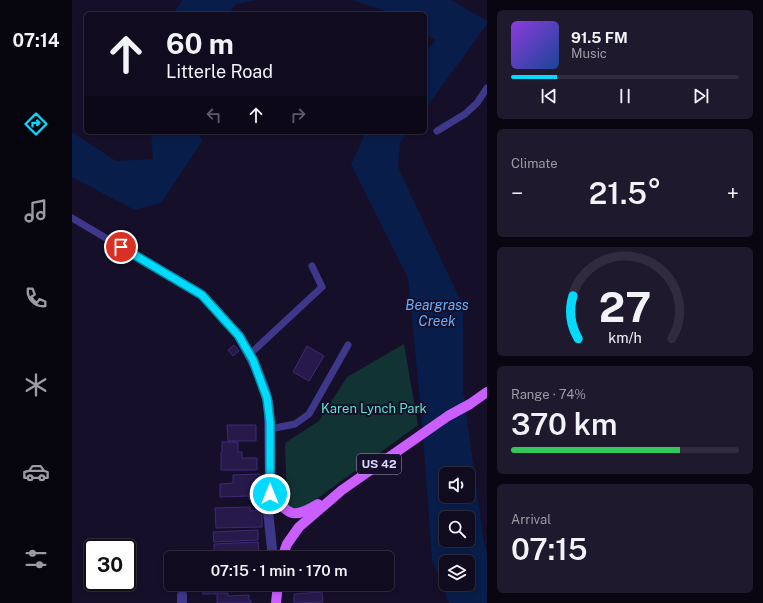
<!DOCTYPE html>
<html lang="en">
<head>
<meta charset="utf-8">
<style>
  :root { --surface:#100b1f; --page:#1e192c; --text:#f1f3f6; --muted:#9c9ba4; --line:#302b3d; --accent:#03daff }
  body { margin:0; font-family:"Public Sans",sans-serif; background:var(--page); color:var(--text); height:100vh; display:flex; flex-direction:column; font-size:15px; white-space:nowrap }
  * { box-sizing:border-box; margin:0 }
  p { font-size:13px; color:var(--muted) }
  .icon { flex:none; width:22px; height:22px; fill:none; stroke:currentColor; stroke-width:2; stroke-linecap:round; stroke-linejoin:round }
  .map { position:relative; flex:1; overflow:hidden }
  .details { display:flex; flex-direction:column; gap:10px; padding:10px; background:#090611; width:276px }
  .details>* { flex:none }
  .guide { position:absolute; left:12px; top:12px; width:343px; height:122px; border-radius:6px; box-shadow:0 2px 6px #0003,0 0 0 1px var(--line); background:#100b1f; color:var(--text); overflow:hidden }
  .controls { position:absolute; left:367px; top:467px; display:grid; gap:8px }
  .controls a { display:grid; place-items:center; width:36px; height:36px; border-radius:6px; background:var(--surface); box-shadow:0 2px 6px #0003,0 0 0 1px var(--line); font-size:20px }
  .speed { position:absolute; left:12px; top:539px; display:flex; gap:8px; font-size:20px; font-weight:700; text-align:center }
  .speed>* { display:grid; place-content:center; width:52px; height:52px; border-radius:50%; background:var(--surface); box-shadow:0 2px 6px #0003,0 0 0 1px var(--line); line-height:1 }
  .speed .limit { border:2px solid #111; border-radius:6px; background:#fff; color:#111 }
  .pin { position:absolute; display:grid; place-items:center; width:34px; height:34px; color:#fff; margin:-17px; border:2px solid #fff; border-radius:50%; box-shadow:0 1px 4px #0007 }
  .me { position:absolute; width:44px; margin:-22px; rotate:0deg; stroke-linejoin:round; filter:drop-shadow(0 0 3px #0008) }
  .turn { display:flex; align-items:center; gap:14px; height:84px; padding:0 16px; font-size:18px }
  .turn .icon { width:52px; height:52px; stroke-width:2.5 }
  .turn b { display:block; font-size:28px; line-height:34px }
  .lanes { display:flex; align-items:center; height:38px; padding:0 16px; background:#0003; justify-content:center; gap:20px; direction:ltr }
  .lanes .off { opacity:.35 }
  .big { font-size:30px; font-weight:600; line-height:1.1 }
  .details .widget { flex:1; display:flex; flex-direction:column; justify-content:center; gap:6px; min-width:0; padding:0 14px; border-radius:6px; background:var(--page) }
  .details .dial { align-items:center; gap:0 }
  .dial svg { height:104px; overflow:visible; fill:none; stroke:var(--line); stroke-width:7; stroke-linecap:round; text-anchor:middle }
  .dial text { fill:var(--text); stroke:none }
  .song { display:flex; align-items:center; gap:12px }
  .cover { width:48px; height:48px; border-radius:6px; background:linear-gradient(135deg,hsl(270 70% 55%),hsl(220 70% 35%)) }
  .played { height:4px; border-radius:2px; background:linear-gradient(90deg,var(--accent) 20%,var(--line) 20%) }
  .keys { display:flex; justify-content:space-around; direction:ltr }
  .heat { display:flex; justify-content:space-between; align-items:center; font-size:22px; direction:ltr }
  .charge { height:6px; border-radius:3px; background:linear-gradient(90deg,#34c759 74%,var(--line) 0) }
  .trip { position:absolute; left:92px; top:551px; width:230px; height:40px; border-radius:6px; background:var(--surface); box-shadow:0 2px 6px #0003,0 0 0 1px var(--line); font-weight:600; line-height:40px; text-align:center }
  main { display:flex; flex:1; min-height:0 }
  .tab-bar { display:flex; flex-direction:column; width:72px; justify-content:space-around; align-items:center; background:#06040c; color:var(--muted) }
  .tab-bar .icon { width:28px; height:28px }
  .tab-bar .current { color:var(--accent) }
  .tab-bar b { font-size:18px; color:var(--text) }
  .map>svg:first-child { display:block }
  .green { fill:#123334 }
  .water { fill:#081d49; fill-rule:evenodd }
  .building { fill:#271a4b; stroke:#3e2b78 }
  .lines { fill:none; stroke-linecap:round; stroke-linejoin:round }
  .lane { stroke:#3f388a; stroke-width:7 }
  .street { stroke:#3f388a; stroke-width:10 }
  .primary { stroke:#cb5eff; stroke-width:10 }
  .route-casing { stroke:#028ea6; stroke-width:10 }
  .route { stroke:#03daff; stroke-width:7 }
  .labels { text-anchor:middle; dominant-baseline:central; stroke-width:4; stroke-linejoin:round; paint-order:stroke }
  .shield { fill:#150f29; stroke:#a29bbf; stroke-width:1 }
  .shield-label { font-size:12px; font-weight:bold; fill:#ded7ff }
  .park-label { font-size:13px; fill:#5de5ca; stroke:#150f29 }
  .water-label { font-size:14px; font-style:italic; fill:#65b1ff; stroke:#150f29 }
</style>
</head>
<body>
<main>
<nav class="tab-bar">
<b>07:14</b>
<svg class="icon current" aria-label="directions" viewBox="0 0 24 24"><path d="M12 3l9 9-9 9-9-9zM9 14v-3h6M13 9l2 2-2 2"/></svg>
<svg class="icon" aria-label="music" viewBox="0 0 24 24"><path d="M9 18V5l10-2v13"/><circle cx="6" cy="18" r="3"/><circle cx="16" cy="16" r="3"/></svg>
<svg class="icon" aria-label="phone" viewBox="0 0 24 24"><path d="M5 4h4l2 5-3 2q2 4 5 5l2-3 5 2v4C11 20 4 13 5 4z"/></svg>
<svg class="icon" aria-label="climate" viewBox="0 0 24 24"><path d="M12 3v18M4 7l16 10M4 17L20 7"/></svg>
<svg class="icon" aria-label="car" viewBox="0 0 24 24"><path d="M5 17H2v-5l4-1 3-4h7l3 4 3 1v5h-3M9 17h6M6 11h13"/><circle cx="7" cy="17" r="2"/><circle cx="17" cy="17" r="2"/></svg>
<svg class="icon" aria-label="filters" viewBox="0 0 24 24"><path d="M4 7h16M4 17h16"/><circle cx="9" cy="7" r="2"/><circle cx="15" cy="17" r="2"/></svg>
</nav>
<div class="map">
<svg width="415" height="603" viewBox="0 0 415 603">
  <rect width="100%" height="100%" fill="#150f29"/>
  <path class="green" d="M 332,344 L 346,425 L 235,506 L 224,511 L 215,507 L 213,443 L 247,421 L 275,377 Z"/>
  <g class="water">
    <path d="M 110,0 L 185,0 L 164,4 L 156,14 L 101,14 Z"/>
    <path d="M 280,0 L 379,0 L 415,21 L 415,24 L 353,109 L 353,53 L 364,40 L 353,34 L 353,14 L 319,14 L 314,11 Z"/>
    <path d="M 0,132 L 44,161 L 81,159 L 79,132 L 126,132 L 130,141 L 89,203 L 62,210 L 0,177 Z"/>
    <path d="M 293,132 L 336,132 L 328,143 L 326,167 L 391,306 L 391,390 L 412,543 L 415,553 L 415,603 L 377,603 L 360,560 L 350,421 L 336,278 L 279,164 L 287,148 ZM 374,474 L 396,474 L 396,496 L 374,496 ZM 374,518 L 396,518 L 396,540 L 374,540 ZM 374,562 L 396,562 L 396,584 L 374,584 Z"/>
  </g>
  <g class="building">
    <path d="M 162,345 L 167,351 L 161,356 L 156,350 Z"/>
    <path d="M 235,346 L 252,356 L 237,381 L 221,372 Z"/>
    <path d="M 155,425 L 184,425 L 184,441 L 156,441 Z"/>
    <path d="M 150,442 L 166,442 L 166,452 L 170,452 L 170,458 L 185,458 L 185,470 L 149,470 L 149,452 L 150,452 Z"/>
    <path d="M 188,474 L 189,499 L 177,499 L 177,496 L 148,497 L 148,484 L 161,483 L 161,475 Z"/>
    <path d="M 178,507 L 178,511 L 190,510 L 190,527 L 144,528 L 143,508 Z"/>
    <path d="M 186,530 L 186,540 L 142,542 L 141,532 Z"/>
    <path d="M 186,542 L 187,553 L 142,555 L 142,544 Z"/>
    <rect x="131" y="584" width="15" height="3"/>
    <path d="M 148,584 L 193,584 L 193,586 L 148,588 Z"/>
    <rect x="131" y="588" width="13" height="6"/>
    <path d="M 250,592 L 251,602 L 222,603 L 222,594 Z"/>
    <path d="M 145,593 L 156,593 L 156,596 L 177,595 L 177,600 L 179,601 L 179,603 L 145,603 Z"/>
  </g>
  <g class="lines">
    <g class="lane">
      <path d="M 365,131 L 393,114 L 405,103 L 415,88"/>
      <path d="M 0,218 L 130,295 L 167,336"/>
      <path d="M 178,354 L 250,287 L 240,266"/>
      <path d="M 198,429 L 223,424 L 237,414 L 276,345"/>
    </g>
    <g class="street">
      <path d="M 167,336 C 180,359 193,382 197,408 L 198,493 L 196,511 L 201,558"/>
      <path d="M 110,603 L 110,595"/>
    </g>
    <g class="primary">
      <path d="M 198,493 C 218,515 219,520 246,504"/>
      <path d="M 210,558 L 215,544 L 227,527 L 270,490 L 376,416 L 398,404 L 415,392"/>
      <path d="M 204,603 L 206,584"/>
    </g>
  </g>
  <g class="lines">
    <defs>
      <path id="route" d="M 49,247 L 130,295 L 167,336 L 181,360 L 195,398 L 198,422 L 198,494"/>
    </defs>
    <use href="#route" class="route-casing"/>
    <use href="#route" class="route"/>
  </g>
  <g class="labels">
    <rect class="shield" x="285" y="454" width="44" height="20" rx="3"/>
    <g class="shield-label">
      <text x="307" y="464">US 42</text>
    </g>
    <g class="park-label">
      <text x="302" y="408">Karen Lynch Park</text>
    </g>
    <g class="water-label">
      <text x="365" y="305">Beargrass<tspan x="365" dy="16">Creek</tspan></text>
    </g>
  </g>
</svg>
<div class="controls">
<a><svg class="icon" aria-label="sound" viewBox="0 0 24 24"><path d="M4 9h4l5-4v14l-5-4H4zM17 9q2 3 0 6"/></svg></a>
<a><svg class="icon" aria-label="search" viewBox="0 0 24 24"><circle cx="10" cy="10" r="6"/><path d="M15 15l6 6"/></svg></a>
<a><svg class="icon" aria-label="layers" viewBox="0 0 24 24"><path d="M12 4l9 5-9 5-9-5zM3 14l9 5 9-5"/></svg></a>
</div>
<div class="speed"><div class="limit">30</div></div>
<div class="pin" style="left:49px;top:247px;background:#d93025"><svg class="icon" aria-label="arrive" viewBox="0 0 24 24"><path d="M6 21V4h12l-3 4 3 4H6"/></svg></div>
<svg class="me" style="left:198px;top:494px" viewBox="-20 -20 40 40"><circle r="17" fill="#03daff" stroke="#fff" stroke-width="3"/><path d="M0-11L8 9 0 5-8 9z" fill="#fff"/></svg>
<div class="trip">07:15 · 1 min · 170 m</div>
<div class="guide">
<div class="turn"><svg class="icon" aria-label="ahead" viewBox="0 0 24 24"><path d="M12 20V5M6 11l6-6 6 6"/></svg><div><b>60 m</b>Litterle Road</div></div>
<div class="lanes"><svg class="icon off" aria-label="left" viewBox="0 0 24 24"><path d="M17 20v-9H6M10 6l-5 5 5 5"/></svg><svg class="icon" aria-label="ahead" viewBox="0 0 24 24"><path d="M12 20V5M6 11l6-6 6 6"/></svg><svg class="icon off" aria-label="right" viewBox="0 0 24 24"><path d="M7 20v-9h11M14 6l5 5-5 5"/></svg></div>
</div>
</div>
<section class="details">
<div class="widget">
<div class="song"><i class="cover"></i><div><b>91.5 FM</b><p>Music</p></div></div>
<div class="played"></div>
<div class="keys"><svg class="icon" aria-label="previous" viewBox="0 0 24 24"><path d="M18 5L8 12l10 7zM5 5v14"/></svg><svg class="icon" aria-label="pause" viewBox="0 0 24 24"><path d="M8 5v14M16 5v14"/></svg><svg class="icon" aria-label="next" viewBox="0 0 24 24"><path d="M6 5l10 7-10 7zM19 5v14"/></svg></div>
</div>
<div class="widget"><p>Climate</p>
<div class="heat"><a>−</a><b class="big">21.5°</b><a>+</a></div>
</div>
<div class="widget dial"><svg viewBox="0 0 100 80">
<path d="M14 69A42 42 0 1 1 86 69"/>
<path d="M14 69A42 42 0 0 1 10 36" stroke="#03daff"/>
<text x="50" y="56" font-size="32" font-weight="700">27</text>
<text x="50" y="72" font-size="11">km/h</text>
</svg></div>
<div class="widget"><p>Range · 74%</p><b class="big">370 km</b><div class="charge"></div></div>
<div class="widget"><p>Arrival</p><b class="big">07:15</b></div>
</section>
</main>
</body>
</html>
